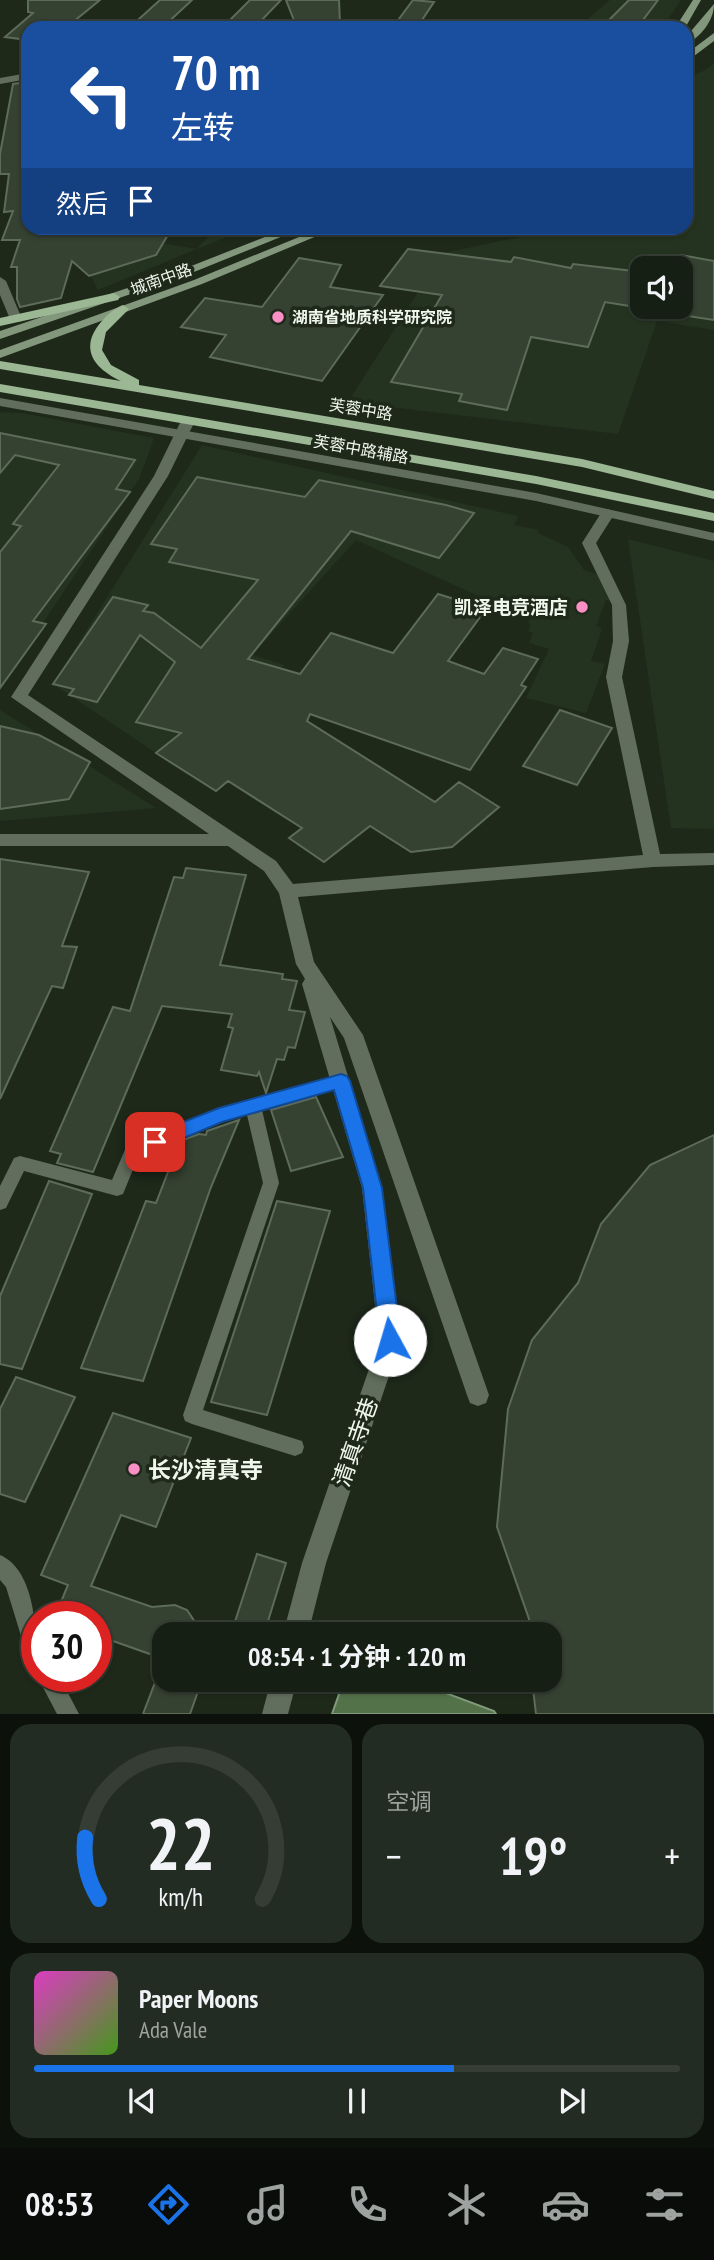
<!DOCTYPE html>
<html lang="zh">
<head>
<meta charset="utf-8">
<style>
  :root { --surface:#161f14; --page:#232c22; --text:#f1f3f6; --muted:#9ea2a0; --line:#353d34; --accent:#1a73e8 }
  body { margin:0; font-family:"PT Sans Narrow","Noto Sans SC",sans-serif; background:var(--page); color:var(--text); height:100vh; display:flex; flex-direction:column; font-size:26px; white-space:nowrap }
  * { box-sizing:border-box; margin:0 }
  p { font-size:23px; color:var(--muted) }
  .icon { flex:none; width:38px; height:38px; fill:none; stroke:currentColor; stroke-width:2; stroke-linecap:round; stroke-linejoin:round }
  .map { position:relative; height:1714px; overflow:hidden }
  .drawer { display:flex; flex-direction:column; gap:10px; padding:10px; background:#0c110b; flex:1 }
  .drawer>* { flex:none }
  .top-card { position:absolute; left:21px; top:21px; width:672px; height:214px; border-radius:21px; box-shadow:0 2px 5px #0004,0 0 0 2px var(--line); background:#1a4fa0; color:#fff; overflow:hidden }
  .controls { position:absolute; left:630px; top:256px; display:grid; gap:14px }
  .controls a { display:grid; place-items:center; width:63px; height:63px; border-radius:14px; background:var(--surface); box-shadow:0 2px 5px #0004,0 0 0 2px var(--line); font-size:35px }
  .speed { position:absolute; left:21px; top:1601px; display:flex; gap:14px; font-size:35px; font-weight:700; text-align:center }
  .speed>* { display:grid; place-content:center; width:91px; height:91px; border-radius:50%; background:var(--surface); box-shadow:0 2px 5px #0004,0 0 0 2px var(--line); line-height:1 }
  .speed .limit { border:10px solid #d22; background:#fff; color:#111 }
  .pin { position:absolute; display:grid; place-items:center; width:60px; height:60px; color:#fff; margin:-30px; border-radius:14px; box-shadow:0 4px 10px #0006 }
  .me { position:absolute; width:77px; margin:-38px; rotate:354deg; stroke-linejoin:round; filter:drop-shadow(0 0 5px #0008) }
  .turn { display:flex; align-items:center; gap:24px; height:147px; padding:0 35px; font-size:32px }
  .turn .icon { width:91px; height:91px; stroke-width:2.5 }
  .turn b { display:block; font-size:49px; line-height:60px }
  .then { display:flex; align-items:center; height:66px; padding:0 35px; background:#0003; gap:14px; font-size:26px }
  .big { font-size:52px; font-weight:700; line-height:1.1 }
  .drawer .tile { flex:1; display:flex; flex-direction:column; justify-content:center; gap:10px; min-width:0; padding:0 24px; border-radius:21px; background:var(--page) }
  .drawer .dial { align-items:center; gap:0 }
  .dial svg { height:182px; overflow:visible; fill:none; stroke:var(--line); stroke-width:7; stroke-linecap:round; text-anchor:middle }
  .dial text { fill:var(--text); stroke:none }
  .song { display:flex; align-items:center; gap:21px }
  .cover { width:84px; height:84px; border-radius:10px; background:linear-gradient(135deg,hsl(310 70% 55%),hsl(100 70% 35%)) }
  .played { height:7px; border-radius:4px; background:linear-gradient(90deg,var(--accent) 65%,var(--line) 65%) }
  .keys { display:flex; justify-content:space-around; direction:ltr }
  .heat { display:flex; justify-content:space-between; align-items:center; font-size:38px; direction:ltr }
  .drawer .tiles { flex:1; display:grid; gap:10px; grid-template-columns:1fr 1fr }
  .tile:last-child { grid-column:span 2 }
  .trip { position:absolute; left:152px; top:1622px; width:410px; height:70px; border-radius:21px; background:var(--surface); box-shadow:0 2px 5px #0004,0 0 0 2px var(--line); font-weight:700; line-height:70px; text-align:center }
  .menu { display:flex; height:112px; justify-content:space-around; align-items:center; background:#090c08; color:var(--muted) }
  .menu .icon { width:49px; height:49px }
  .menu .selected { color:var(--accent) }
  .menu b { font-size:32px; color:var(--text) }
  .map>svg:first-child { display:block }
  .built { fill:#24331f; fill-rule:evenodd }
  .water { fill:#53724a; stroke:#829a7b; stroke-width:2 }
  .building { fill:#354131; stroke:#5d6b59; stroke-width:2 }
  .lines { fill:none; stroke-linecap:round; stroke-linejoin:round }
  .service { fill:#616e5d; fill-rule:evenodd }
  .minor { fill:#616e5d; fill-rule:evenodd }
  .tertiary { fill:#616e5d; fill-rule:evenodd }
  .secondary { fill:#82977c; fill-rule:evenodd }
  .primary { fill:#9bb793; fill-rule:evenodd }
  .route { fill:#1a73e8; stroke:#114b97; stroke-width:2 }
  .poi-dot { fill:#fa8fc6; stroke:#1e291a; stroke-width:2.5 }
  .labels { text-anchor:middle; dominant-baseline:central; stroke-width:7; stroke-linejoin:round; paint-order:stroke }
  .far-street-label { font-size:16px; fill:#eff7ed; stroke:#1e291a }
  .far-poi-label { font-size:16px; font-weight:bold; fill:#eff7ed; stroke:#1e291a; text-anchor:start }
  .poi-label { font-size:19px; font-weight:bold; fill:#eff7ed; stroke:#1e291a; text-anchor:end }
  .near-street-label { font-size:23px; fill:#eff7ed; stroke:#1e291a }
  .near-poi-label { font-size:23px; font-weight:bold; fill:#eff7ed; stroke:#1e291a; text-anchor:start }
</style>
</head>
<body>
<div class="map">
<svg width="714" height="1714" viewBox="0 0 714 1714">
  <rect width="100%" height="100%" fill="#1e291a"/>
  <g class="built">
    <path d="M 610,0 L 681,0 L 662,28 L 577,28 Z"/>
    <path d="M 714,63 L 714,330 L 657,321 L 618,434 L 348,402 L 443,253 L 550,231 L 552,228 L 686,228 L 686,79 L 709,68 ZM 642,268 L 681,268 L 681,306 L 642,306 Z"/>
    <path d="M 216,228 L 249,228 L 197,249 L 98,290 L 80,254 L 100,233 L 197,249 Z"/>
    <path d="M 0,412 L 21,413 L 154,438 L 139,479 L 0,687 Z"/>
    <path d="M 202,445 L 518,516 L 514,525 L 539,530 L 538,533 L 568,547 L 584,570 L 611,579 L 619,592 L 616,602 L 606,600 L 596,626 L 602,629 L 591,661 L 605,664 L 586,713 L 526,698 L 549,649 L 529,643 L 533,633 L 528,631 L 531,624 L 528,623 L 530,618 L 526,617 L 530,606 L 478,596 L 356,540 L 252,655 L 285,665 L 156,753 L 53,684 Z"/>
    <path d="M 628,539 L 714,561 L 714,829 L 671,828 Z"/>
    <path d="M 0,710 L 156,808 L 0,821 Z"/>
  </g>
  <path class="water" d="M 344,1680 L 411,1680 L 494,1711 L 496,1714 L 332,1714 Z"/>
  <g class="building">
    <path d="M 28,0 L 100,0 L 73,22 L 59,21 L 50,28 L 28,28 L 28,40 L 5,37 L 33,13 L 28,12 Z"/>
    <path d="M 160,0 L 192,0 L 162,28 L 129,28 Z"/>
    <path d="M 250,0 L 281,0 L 258,24 L 253,23 L 248,28 L 222,28 Z"/>
    <path d="M 286,0 L 339,0 L 340,25 L 297,28 Z"/>
    <path d="M 413,0 L 434,2 L 422,20 L 396,23 Z"/>
    <path d="M 629,0 L 658,0 L 637,28 L 601,28 Z"/>
    <path d="M 28,82 L 28,228 L 172,228 L 156,255 L 89,276 L 72,261 L 61,298 L 20,307 L 17,299 L 17,267 L 11,267 L 20,240 L 2,240 L 13,211 L 4,212 L 9,174 L 0,174 L 0,154 L 13,84 Z"/>
    <path d="M 408,249 L 511,262 L 514,257 L 571,268 L 573,264 L 642,272 L 642,308 L 605,302 L 588,347 L 531,337 L 507,410 L 459,401 L 462,394 L 391,382 L 442,295 L 380,286 Z"/>
    <path d="M 681,255 L 714,261 L 714,320 L 681,315 Z"/>
    <path d="M 299,258 L 341,265 L 330,287 L 383,295 L 322,381 L 210,357 L 226,335 L 181,327 L 205,298 L 262,307 Z"/>
    <path d="M 0,433 L 135,460 L 116,489 L 130,492 L 33,621 L 46,624 L 0,688 L 0,552 L 21,526 L 13,524 L 59,465 L 15,455 L 0,473 Z"/>
    <path d="M 197,477 L 305,497 L 319,480 L 446,505 L 474,513 L 439,558 L 351,531 L 248,659 L 300,674 L 331,633 L 393,653 L 438,594 L 486,609 L 448,661 L 484,674 L 503,648 L 538,659 L 521,685 L 526,687 L 470,770 L 310,714 L 307,721 L 435,802 L 459,782 L 499,807 L 452,847 L 411,852 L 370,826 L 324,862 L 289,838 L 302,828 L 228,781 L 216,791 L 156,753 L 181,733 L 136,722 L 175,662 L 140,635 L 97,702 L 69,695 L 74,689 L 53,684 L 113,597 L 148,605 L 143,611 L 154,613 L 201,648 L 258,580 L 169,562 L 177,549 L 151,544 Z"/>
    <path d="M 560,710 L 612,728 L 577,785 L 523,766 Z"/>
    <path d="M 0,726 L 39,735 L 90,762 L 69,799 L 0,809 Z"/>
    <path d="M 0,859 L 89,872 L 62,946 L 77,947 L 63,988 L 52,986 L 0,1099 Z"/>
    <path d="M 186,868 L 246,875 L 220,965 L 283,974 L 282,979 L 297,981 L 289,1010 L 305,1012 L 295,1048 L 288,1047 L 284,1060 L 277,1059 L 266,1093 L 259,1072 L 257,1076 L 221,1070 L 233,1028 L 228,1027 L 232,1014 L 162,1006 L 93,1172 L 57,1163 L 61,1154 L 50,1151 L 113,1007 L 130,1011 L 174,877 L 183,878 Z"/>
    <path d="M 316,1097 L 343,1157 L 291,1171 L 271,1110 Z"/>
    <path d="M 239,1120 L 211,1187 L 143,1381 L 81,1368 L 146,1201 L 156,1203 L 180,1141 L 199,1134 L 206,1135 L 207,1131 Z"/>
    <path d="M 714,1135 L 714,1714 L 536,1714 L 532,1680 L 550,1680 L 550,1634 L 530,1634 L 529,1619 L 497,1527 L 508,1409 L 532,1340 L 578,1283 L 601,1224 L 650,1165 Z"/>
    <path d="M 49,1181 L 92,1194 L 22,1369 L 0,1364 L 0,1296 Z"/>
    <path d="M 277,1201 L 330,1211 L 267,1415 L 211,1402 Z"/>
    <path d="M 16,1377 L 75,1397 L 25,1502 L 0,1494 L 0,1409 Z"/>
    <path d="M 113,1413 L 191,1438 L 156,1527 L 121,1515 L 91,1586 L 152,1607 L 175,1605 L 187,1610 L 203,1634 L 164,1634 L 164,1659 L 96,1635 L 96,1617 L 80,1617 L 58,1609 L 68,1585 L 41,1575 Z"/>
    <path d="M 257,1554 L 286,1563 L 264,1634 L 231,1634 Z"/>
    <path d="M 156,1680 L 202,1680 L 190,1714 L 143,1714 Z"/>
  </g>
  <g class="lines">
    <g class="service">
      <path d="M 341,1074 L 347,1076 L 349,1081 L 347,1086 L 262,1110 L 279,1183 L 203,1410 L 302,1441 L 304,1447 L 302,1453 L 295,1456 L 192,1424 L 185,1421 L 183,1415 L 263,1183 L 247,1115 L 222,1122 L 139,1155 L 123,1194 L 117,1196 L 24,1171 L 6,1208 L 0,1210 L 0,1186 L 14,1158 L 20,1156 L 112,1180 L 127,1145 L 219,1109 Z"/>
      <path d="M 0,1555 C 36,1570 37,1635 37,1668 L 30,1665 L 6,1587 L 0,1580 Z"/>
      <path d="M 37,1676 L 59,1676 L 79,1714 L 57,1714 Z"/>
    </g>
    <g class="minor">
      <path d="M 28,73 L 28,79 L 0,84 L 0,78 Z"/>
      <path d="M 0,277 L 6,281 L 22,319 L 20,322 L 10,319 L 0,295 Z"/>
      <path d="M 188,417 L 195,421 L 168,476 L 28,695 L 276,861 L 293,884 L 643,855 L 606,677 L 613,641 L 612,605 L 582,543 L 603,510 L 608,509 L 615,513 L 596,543 L 626,605 L 629,641 L 622,677 L 660,854 L 714,853 L 714,865 L 653,867 L 298,897 L 314,962 L 363,1035 L 489,1395 L 486,1403 L 478,1406 L 470,1403 L 467,1395 L 344,1038 L 330,1017 L 382,1188 L 401,1340 L 326,1563 L 308,1634 L 283,1634 L 302,1563 L 379,1340 L 362,1188 L 302,984 L 305,979 L 296,964 L 279,893 L 264,871 L 228,846 L 0,846 L 0,834 L 209,834 L 11,697 L 154,476 L 181,421 Z"/>
      <path d="M 271,1680 L 297,1680 L 288,1714 L 262,1714 Z"/>
    </g>
    <path class="tertiary" d="M 0,398 L 536,493 L 714,533 L 714,541 L 536,501 L 0,406 Z"/>
    <g class="secondary">
      <path d="M 693,0 L 701,0 L 685,28 L 675,28 Z"/>
      <path d="M 714,4 C 714,21 700,37 686,45 L 686,37 Z"/>
      <path d="M 714,33 L 714,41 L 686,62 L 686,54 Z"/>
      <path d="M 288,228 L 303,228 L 189,274 L 0,339 L 0,331 L 181,270 Z"/>
      <path d="M 321,228 L 336,228 L 202,284 L 0,358 L 0,350 L 194,280 Z"/>
    </g>
    <g class="primary">
      <path d="M 114,293 L 120,297 L 118,300 L 0,326 L 0,318 Z"/>
      <path d="M 123,305 L 129,309 L 106,332 L 102,350 L 111,365 L 139,380 L 139,385 L 582,459 L 714,491 L 714,499 L 582,467 L 0,369 L 0,361 L 121,381 C 93,368 79,348 101,322 C 107,315 115,308 123,305 Z"/>
      <path d="M 0,384 L 536,476 L 714,513 L 714,521 L 536,484 L 0,392 Z"/>
    </g>
  </g>
  <path class="route" d="M 341,1074 L 347,1076 L 350,1081 L 382,1188 L 401,1340 L 398,1347 L 390,1350 L 383,1347 L 380,1340 L 363,1188 L 334,1090 L 222,1122 L 155,1150 L 148,1147 L 145,1142 L 148,1136 L 219,1108 Z"/>
  <g class="poi-dot">
    <circle cx="278" cy="317" r="7"/>
    <circle cx="582" cy="607" r="7"/>
    <circle cx="134" cy="1469" r="7"/>
  </g>
  <g class="labels">
    <g class="far-street-label">
      <text transform="translate(161 279) rotate(-20)">城南中路</text>
      <text transform="translate(361 409) rotate(9)">芙蓉中路</text>
      <text transform="translate(361 449) rotate(10)">芙蓉中路辅路</text>
    </g>
    <g class="far-poi-label">
      <text x="292" y="317">湖南省地质科学研究院</text>
    </g>
    <g class="poi-label">
      <text x="568" y="607">凯泽电竞酒店</text>
    </g>
    <g class="near-street-label">
      <text transform="translate(355 1442) rotate(-71)">清真寺巷</text>
    </g>
    <g class="near-poi-label">
      <text x="148" y="1469">长沙清真寺</text>
    </g>
  </g>
</svg>
<div class="controls">
<a><svg class="icon" aria-label="sound" viewBox="0 0 24 24"><path d="M4 9h4l5-4v14l-5-4H4zM17 9q2 3 0 6"/></svg></a>
</div>
<div class="speed"><div class="limit">30</div></div>
<div class="pin" style="left:155px;top:1142px;background:#d93025"><svg class="icon" aria-label="arrive" viewBox="0 0 24 24"><path d="M6 21V4h12l-3 4 3 4H6"/></svg></div>
<svg class="me" style="left:390px;top:1340px" viewBox="-20 -20 40 40"><circle r="19" fill="#fff"/><path d="M0-13L10 11 0 6-10 11z" fill="#1a73e8"/></svg>
<div class="trip">08:54 · 1 分钟 · 120 m</div>
<div class="top-card">
<div class="turn"><svg class="icon" aria-label="left" viewBox="0 0 24 24"><path d="M17 20v-9H6M10 6l-5 5 5 5"/></svg><div><b>70 m</b>左转</div></div>
<div class="then">然后<svg class="icon" aria-label="arrive" viewBox="0 0 24 24"><path d="M6 21V4h12l-3 4 3 4H6"/></svg></div>
</div>
</div>
<section class="drawer">
<div class="tiles">
<div class="tile dial"><svg viewBox="0 0 100 80">
<path d="M14 69A42 42 0 1 1 86 69"/>
<path d="M14 69A42 42 0 0 1 8 42" stroke="#1a73e8"/>
<text x="50" y="56" font-size="32" font-weight="700">22</text>
<text x="50" y="72" font-size="11">km/h</text>
</svg></div>
<div class="tile"><p>空调</p>
<div class="heat"><a>−</a><b class="big">19°</b><a>+</a></div>
</div>
<div class="tile">
<div class="song"><i class="cover"></i><div><b>Paper Moons</b><p>Ada Vale</p></div></div>
<div class="played"></div>
<div class="keys"><svg class="icon" aria-label="previous" viewBox="0 0 24 24"><path d="M18 5L8 12l10 7zM5 5v14"/></svg><svg class="icon" aria-label="pause" viewBox="0 0 24 24"><path d="M8 5v14M16 5v14"/></svg><svg class="icon" aria-label="next" viewBox="0 0 24 24"><path d="M6 5l10 7-10 7zM19 5v14"/></svg></div>
</div>
</div>
</section>
<nav class="menu">
<b>08:53</b>
<svg class="icon selected" aria-label="directions" viewBox="0 0 24 24"><path d="M12 3l9 9-9 9-9-9zM9 14v-3h6M13 9l2 2-2 2"/></svg>
<svg class="icon" aria-label="music" viewBox="0 0 24 24"><path d="M9 18V5l10-2v13"/><circle cx="6" cy="18" r="3"/><circle cx="16" cy="16" r="3"/></svg>
<svg class="icon" aria-label="phone" viewBox="0 0 24 24"><path d="M5 4h4l2 5-3 2q2 4 5 5l2-3 5 2v4C11 20 4 13 5 4z"/></svg>
<svg class="icon" aria-label="climate" viewBox="0 0 24 24"><path d="M12 3v18M4 7l16 10M4 17L20 7"/></svg>
<svg class="icon" aria-label="car" viewBox="0 0 24 24"><path d="M5 17H2v-5l4-1 3-4h7l3 4 3 1v5h-3M9 17h6M6 11h13"/><circle cx="7" cy="17" r="2"/><circle cx="17" cy="17" r="2"/></svg>
<svg class="icon" aria-label="filters" viewBox="0 0 24 24"><path d="M4 7h16M4 17h16"/><circle cx="9" cy="7" r="2"/><circle cx="15" cy="17" r="2"/></svg>
</nav>
</body>
</html>
